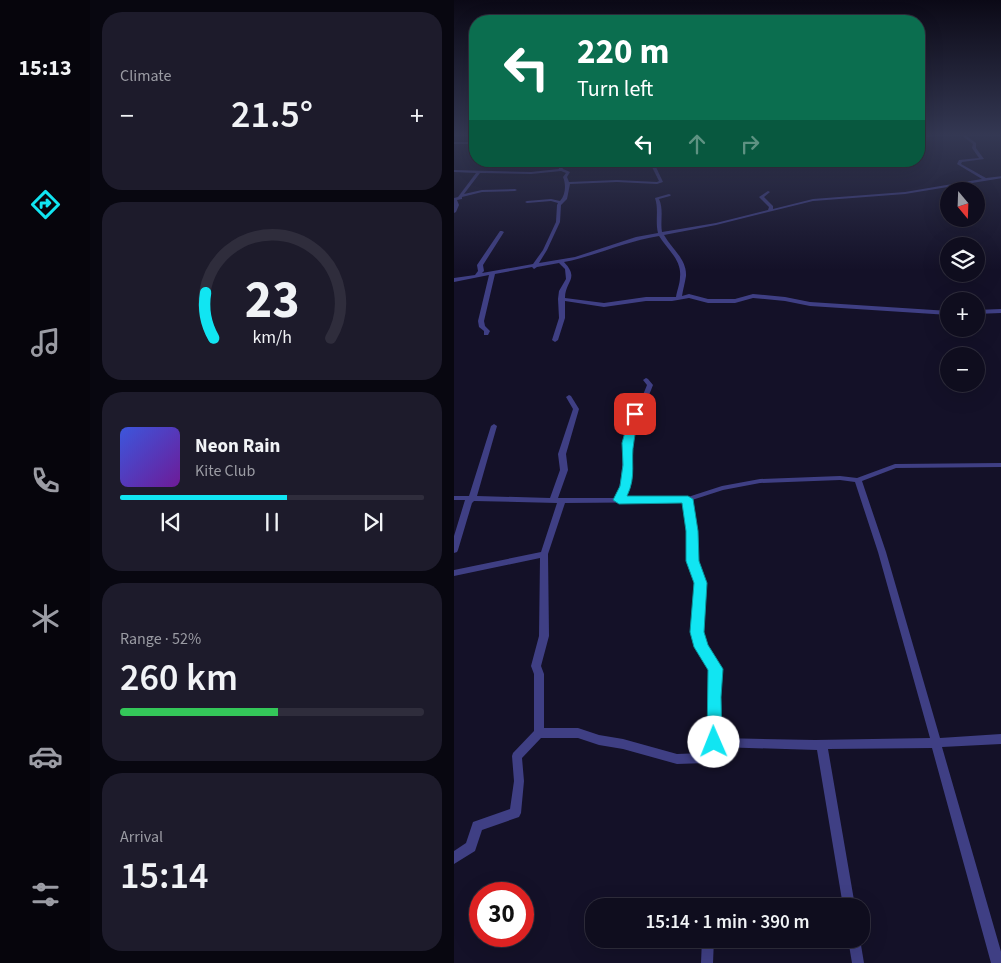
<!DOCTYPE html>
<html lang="en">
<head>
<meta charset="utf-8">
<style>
  :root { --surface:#0f0d1e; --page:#1d1b2b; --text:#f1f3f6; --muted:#9b9ca4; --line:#2f2d3c; --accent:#11e5f2 }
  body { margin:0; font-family:"Source Sans 3",sans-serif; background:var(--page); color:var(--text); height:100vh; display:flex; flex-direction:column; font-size:19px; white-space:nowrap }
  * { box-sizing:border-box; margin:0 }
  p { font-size:16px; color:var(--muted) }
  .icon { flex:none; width:28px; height:28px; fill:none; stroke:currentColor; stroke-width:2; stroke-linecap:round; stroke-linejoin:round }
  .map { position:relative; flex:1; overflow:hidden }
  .side { display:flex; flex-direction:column; gap:12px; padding:12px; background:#080710; width:364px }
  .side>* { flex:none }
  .guide { position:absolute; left:15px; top:15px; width:456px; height:152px; border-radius:20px; box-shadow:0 5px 20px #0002,0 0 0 1px var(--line); background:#0b6e4f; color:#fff; overflow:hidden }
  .needle { width:32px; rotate:161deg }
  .controls { position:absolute; left:486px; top:182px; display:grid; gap:10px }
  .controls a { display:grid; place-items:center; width:45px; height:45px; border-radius:50%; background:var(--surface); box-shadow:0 5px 20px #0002,0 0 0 1px var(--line); font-size:25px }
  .speed { position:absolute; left:15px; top:882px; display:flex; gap:10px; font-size:25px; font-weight:700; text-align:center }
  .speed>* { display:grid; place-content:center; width:65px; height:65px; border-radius:50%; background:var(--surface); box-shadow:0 5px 20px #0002,0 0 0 1px var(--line); line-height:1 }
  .speed .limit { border:8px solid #d22; background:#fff; color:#111 }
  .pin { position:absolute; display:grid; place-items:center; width:42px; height:42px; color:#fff; margin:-21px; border-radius:10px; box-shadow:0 2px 8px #0006 }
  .me { position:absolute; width:55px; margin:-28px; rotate:359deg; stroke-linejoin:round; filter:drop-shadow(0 0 4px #0008) }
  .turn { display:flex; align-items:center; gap:18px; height:105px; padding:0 25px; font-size:22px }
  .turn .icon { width:65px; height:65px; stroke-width:2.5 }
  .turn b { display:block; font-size:35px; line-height:42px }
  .lanes { display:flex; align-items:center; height:48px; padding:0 25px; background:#0003; justify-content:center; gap:25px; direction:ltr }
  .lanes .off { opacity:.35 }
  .big { font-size:38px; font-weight:600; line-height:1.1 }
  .side .widget { flex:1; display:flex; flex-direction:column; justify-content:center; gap:8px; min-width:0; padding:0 18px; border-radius:20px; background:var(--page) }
  .side .dial { align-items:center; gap:0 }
  .dial svg { height:130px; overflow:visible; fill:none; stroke:var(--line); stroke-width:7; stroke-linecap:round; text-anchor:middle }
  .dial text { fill:var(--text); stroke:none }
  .song { display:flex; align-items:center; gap:15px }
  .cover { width:60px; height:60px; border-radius:8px; background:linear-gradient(135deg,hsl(230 70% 55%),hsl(280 70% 35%)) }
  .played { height:5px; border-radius:2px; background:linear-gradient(90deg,var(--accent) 55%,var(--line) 55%) }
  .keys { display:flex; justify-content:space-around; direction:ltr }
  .heat { display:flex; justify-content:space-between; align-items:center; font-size:28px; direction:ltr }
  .charge { height:8px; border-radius:4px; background:linear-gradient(90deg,#34c759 52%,var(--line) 0) }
  .trip { position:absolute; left:131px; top:898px; width:285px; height:50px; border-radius:20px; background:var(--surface); box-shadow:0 5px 20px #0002,0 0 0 1px var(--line); font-weight:600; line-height:50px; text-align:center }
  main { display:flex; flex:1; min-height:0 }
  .menu { display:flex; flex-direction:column; width:90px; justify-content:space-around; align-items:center; background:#06050c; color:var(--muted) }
  .menu .icon { width:35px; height:35px }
  .menu .on { color:var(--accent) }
  .menu b { font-size:22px; color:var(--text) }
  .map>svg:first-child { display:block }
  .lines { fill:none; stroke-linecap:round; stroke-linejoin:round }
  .minor { fill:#3f3f84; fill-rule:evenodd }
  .route { fill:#11e5f2; stroke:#0b959d }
</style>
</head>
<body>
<main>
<nav class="menu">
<b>15:13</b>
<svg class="icon on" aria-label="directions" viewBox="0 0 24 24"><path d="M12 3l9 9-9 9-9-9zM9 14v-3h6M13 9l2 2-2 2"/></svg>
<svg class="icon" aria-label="music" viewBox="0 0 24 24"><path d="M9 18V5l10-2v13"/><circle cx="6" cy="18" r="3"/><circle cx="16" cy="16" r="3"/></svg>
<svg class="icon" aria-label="phone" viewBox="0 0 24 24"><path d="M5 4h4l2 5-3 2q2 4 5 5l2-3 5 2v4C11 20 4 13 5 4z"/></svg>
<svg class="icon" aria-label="climate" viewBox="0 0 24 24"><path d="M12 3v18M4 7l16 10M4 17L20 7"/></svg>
<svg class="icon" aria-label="car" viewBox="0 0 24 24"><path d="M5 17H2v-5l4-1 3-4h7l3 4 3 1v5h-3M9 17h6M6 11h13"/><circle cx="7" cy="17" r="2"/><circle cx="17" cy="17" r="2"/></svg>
<svg class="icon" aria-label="filters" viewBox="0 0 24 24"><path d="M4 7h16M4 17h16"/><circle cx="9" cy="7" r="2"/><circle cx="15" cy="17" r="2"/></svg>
</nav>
<section class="side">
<div class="widget"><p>Climate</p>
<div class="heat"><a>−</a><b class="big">21.5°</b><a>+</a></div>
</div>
<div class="widget dial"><svg viewBox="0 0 100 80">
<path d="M14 69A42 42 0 1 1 86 69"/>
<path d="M14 69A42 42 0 0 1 9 41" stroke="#11e5f2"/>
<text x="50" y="56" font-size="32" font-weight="700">23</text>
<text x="50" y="72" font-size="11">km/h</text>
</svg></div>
<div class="widget">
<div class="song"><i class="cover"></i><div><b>Neon Rain</b><p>Kite Club</p></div></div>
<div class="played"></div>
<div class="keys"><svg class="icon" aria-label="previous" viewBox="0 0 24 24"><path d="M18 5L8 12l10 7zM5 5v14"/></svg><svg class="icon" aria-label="pause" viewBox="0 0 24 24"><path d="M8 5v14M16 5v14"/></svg><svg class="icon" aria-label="next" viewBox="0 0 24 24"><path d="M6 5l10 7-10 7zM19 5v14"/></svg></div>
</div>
<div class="widget"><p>Range · 52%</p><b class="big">260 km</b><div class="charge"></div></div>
<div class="widget"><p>Arrival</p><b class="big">15:14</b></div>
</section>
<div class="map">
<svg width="548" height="963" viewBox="0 0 548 963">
  <rect width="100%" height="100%" fill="#141128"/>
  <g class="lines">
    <g class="minor">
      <path d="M 478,135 L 491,135 L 465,138 L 465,136 Z"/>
      <path d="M 507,135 L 511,135 L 522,143 L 522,148 L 530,159 L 508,162 L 507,164 L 532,178 L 548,176 L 548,178 L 451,194 L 359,201 L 262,225 L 210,235 C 217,248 233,259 232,276 C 231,283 229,289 228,296 L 235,294 L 254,299 L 281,299 L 299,294 L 331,297 L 356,302 L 495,311 L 495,315 L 356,306 L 331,301 L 299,298 L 281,303 L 254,303 L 235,298 L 218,301 L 192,301 L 150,307 L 111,301 L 111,318 L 104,340 L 101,342 L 98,340 L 105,318 L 104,299 L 105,291 L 112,279 L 111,269 L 105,263 L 83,267 L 80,269 L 78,267 L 41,274 L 30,321 L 31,326 L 36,331 L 34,335 L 30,335 L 30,331 L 25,327 L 24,321 L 35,275 L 0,282 L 0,278 L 21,275 L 24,271 L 23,265 L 46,231 L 48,231 L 50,232 L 29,265 L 30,271 L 28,273 L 79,264 L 89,250 L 102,222 L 103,205 L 104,203 L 97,201 L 73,203 L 71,202 L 73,201 L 97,199 L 106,201 C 112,195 112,184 109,177 L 112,173 L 107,171 L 77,174 L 26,173 L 10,194 L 28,190 L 61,189 L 63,190 L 61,191 L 28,192 L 8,197 L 8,199 L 3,200 L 5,205 L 2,212 L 0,213 L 0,198 L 4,197 L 22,173 L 0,172 L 0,170 L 77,172 L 105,169 L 104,164 L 107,161 L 111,161 L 107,165 L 109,169 L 116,172 L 113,177 L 115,182 L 163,180 L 203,182 L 205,181 L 198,167 L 208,161 L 213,161 L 202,167 L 209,182 L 203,184 L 163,182 L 116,184 L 113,199 L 107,205 L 106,222 L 93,250 L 85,263 L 121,257 L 182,237 L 204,233 C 201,221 205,210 201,198 L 215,194 L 217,195 L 216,196 L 205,199 C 210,210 206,221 208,232 L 262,223 L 314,210 L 315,207 L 305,197 L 314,191 L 316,192 L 310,197 L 319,206 L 319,209 L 359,199 L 451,192 L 528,179 L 503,164 L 505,160 L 525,158 L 518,148 L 519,144 ZM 205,236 C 213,249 228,260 226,277 C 226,284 223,290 222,297 L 192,297 L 150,303 L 111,298 C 111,281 126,279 110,262 C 142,256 172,241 205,236 Z"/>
      <rect x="0" y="142" width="21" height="2"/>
      <path d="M 548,309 L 548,313 L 522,314 L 522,310 Z"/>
      <path d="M 192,378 L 194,379 L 199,385 C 193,402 182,418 179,436 C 174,457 178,477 170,498 L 234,497 L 268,486 L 306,479 L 386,476 L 403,478 L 441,464 L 548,463 L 548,467 L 442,468 L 408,481 L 432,552 L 486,738 L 548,734 L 548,744 L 488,747 L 548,955 L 548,963 L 537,963 L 478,748 L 374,749 L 401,906 L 389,906 L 363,750 L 264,747 L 256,761 L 252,763 L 223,764 L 169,749 L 145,745 L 124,738 L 87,738 L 68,758 L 70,781 L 67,813 L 65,817 L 28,830 L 21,851 L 0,864 L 0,851 L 12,843 L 19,822 L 56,809 L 60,781 L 58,756 L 59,753 L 80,731 L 80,674 L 77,666 L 85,636 L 86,558 L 0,576 L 0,570 L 87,552 L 103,503 L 20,501 L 18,503 L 4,550 L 3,552 L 0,553 L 0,536 L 11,500 L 0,500 L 0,496 L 15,496 L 37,426 L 40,424 L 43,426 L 23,496 L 96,498 L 106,470 L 104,454 L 119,409 L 112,397 L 115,395 L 117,396 L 125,409 L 112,454 L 114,470 L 104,498 L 162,498 C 170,477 167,457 172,436 C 175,418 187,402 193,385 L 189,380 ZM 386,480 L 401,482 L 424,552 L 476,738 L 361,740 L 266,738 L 265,697 L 267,669 L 251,646 L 248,632 L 251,583 L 243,561 L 242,531 L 238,500 L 269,490 L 306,483 ZM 230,502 L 234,531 L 235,561 L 243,583 L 238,632 L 242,647 L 257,670 L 255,697 L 256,741 L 249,753 L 223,754 L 169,739 L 145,735 L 124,728 L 90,728 L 90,674 L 87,666 L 95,636 L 94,554 L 111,503 Z"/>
      <path d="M 248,939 L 260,939 L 259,963 L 247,963 Z"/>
      <path d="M 394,939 L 406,939 L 410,963 L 398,963 Z"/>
    </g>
  </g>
  <linearGradient id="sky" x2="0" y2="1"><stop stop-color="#0b0916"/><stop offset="0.5" stop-color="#343853"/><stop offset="1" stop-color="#343853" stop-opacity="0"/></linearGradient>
  <rect width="548" height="270" fill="url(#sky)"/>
  <path class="route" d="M 181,411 L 186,414 C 184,423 181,432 180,441 C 176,462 183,475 173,496 L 234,496 L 239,499 L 244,531 L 245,561 L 253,583 L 250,632 L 254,645 L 269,669 L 267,697 L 268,742 L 266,747 L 260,749 L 255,747 L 253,742 L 254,670 L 240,647 L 236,632 L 240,583 L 232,561 L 232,531 L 228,503 L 165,504 L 159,500 L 166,486 L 169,465 L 168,443 L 176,414 Z"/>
</svg>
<div class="controls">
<a><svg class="needle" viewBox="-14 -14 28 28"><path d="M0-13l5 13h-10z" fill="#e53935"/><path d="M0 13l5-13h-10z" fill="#9b9ca4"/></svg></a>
<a><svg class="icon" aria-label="layers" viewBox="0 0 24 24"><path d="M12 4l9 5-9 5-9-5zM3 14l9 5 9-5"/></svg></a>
<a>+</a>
<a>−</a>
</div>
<div class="speed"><div class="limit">30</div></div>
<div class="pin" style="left:181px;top:414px;background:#d93025"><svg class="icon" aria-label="arrive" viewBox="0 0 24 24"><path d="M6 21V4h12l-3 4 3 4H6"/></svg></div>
<svg class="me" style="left:260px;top:742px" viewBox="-20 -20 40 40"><circle r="19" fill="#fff"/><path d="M0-13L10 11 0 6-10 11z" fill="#11e5f2"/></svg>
<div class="trip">15:14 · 1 min · 390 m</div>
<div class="guide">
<div class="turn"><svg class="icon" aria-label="left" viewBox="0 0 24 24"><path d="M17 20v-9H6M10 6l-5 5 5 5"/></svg><div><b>220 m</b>Turn left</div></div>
<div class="lanes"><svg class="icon" aria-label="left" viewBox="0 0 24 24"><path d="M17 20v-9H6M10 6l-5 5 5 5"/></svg><svg class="icon off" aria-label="ahead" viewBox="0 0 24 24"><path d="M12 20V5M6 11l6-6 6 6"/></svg><svg class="icon off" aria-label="right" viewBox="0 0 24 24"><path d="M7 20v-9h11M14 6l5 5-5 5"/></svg></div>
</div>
</div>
</main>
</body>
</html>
